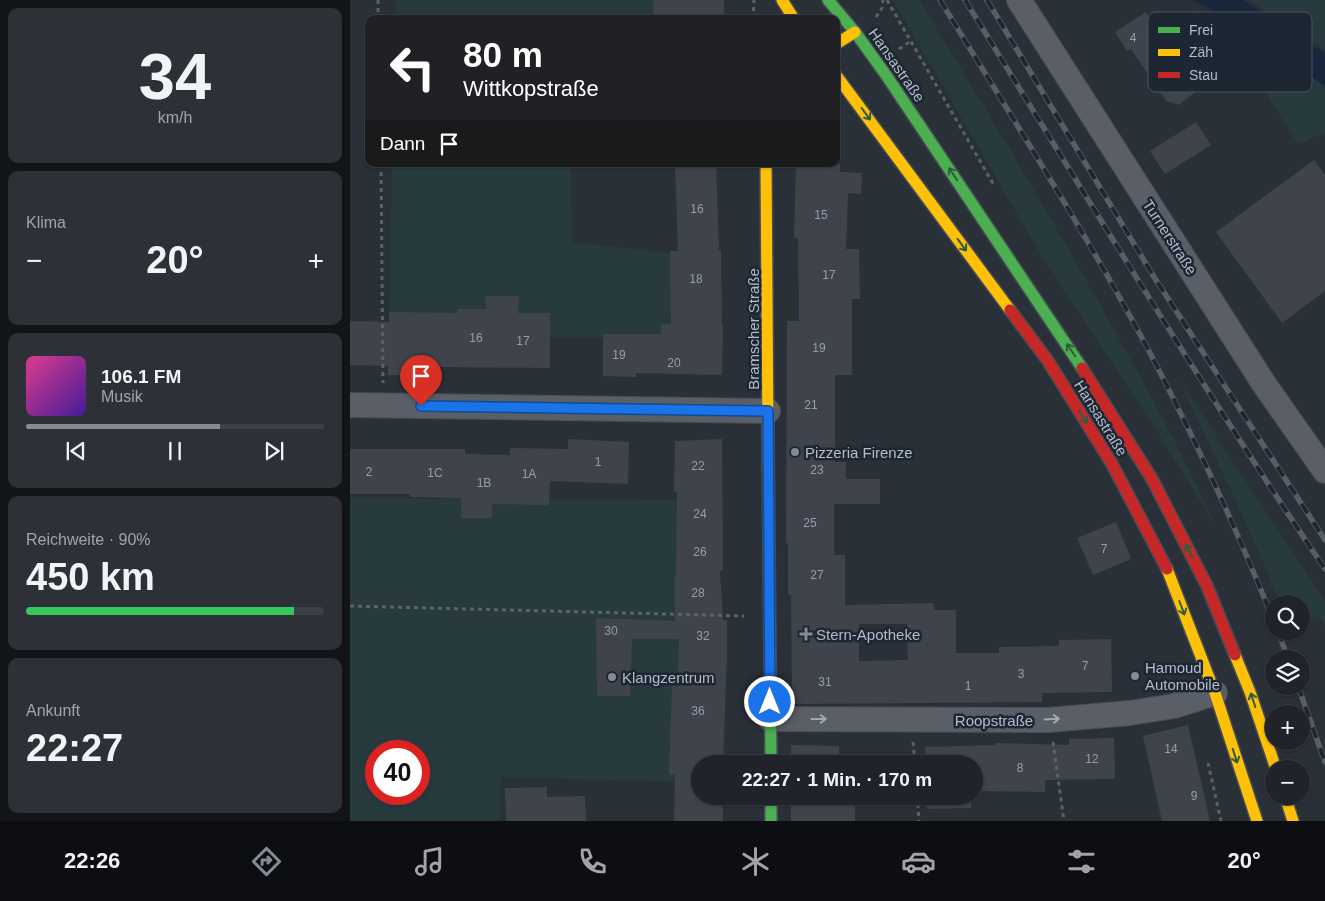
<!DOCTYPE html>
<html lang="de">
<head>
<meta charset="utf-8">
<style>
  :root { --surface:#20242a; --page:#2d3036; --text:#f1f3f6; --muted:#a2a4a8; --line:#3d4147; --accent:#848b96 }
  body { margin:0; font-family:Helvetica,sans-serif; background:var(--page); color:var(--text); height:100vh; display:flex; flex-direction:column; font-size:19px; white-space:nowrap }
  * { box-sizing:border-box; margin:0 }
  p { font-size:16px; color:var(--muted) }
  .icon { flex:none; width:28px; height:28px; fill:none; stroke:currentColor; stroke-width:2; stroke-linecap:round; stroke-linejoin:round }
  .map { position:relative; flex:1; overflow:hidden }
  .side { display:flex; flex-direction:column; gap:8px; padding:8px; background:#121417; width:350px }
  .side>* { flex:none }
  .banner { position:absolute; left:15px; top:15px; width:475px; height:152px; border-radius:10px; box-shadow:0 1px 4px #0004,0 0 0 1px var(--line); background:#202124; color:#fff; overflow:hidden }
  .fabs { position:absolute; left:915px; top:595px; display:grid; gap:10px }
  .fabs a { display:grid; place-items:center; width:45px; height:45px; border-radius:50%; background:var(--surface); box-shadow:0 1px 4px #0004,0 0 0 1px var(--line); font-size:25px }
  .speed { position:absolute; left:15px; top:740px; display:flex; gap:10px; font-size:25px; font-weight:700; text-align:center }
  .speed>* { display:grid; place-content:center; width:65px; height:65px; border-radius:50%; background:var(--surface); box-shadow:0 1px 4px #0004,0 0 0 1px var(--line); line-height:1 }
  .speed .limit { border:8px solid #d22; background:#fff; color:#111 }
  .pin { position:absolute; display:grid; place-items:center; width:42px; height:42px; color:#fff; margin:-51px -21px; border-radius:50% 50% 50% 0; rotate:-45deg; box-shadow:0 0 5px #0007 }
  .pin .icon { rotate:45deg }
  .me { position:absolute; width:55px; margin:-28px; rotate:0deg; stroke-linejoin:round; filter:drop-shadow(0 0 4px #0008) }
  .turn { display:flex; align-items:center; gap:18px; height:105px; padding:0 15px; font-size:22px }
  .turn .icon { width:65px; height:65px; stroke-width:2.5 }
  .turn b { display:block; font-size:35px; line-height:42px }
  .then { display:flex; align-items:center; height:48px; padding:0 15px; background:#0003; gap:10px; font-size:19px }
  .big { font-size:38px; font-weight:700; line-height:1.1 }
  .side .card { flex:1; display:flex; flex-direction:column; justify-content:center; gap:8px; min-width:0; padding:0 18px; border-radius:10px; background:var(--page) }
  .side .dial { align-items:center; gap:0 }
  .dial b { font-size:65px; line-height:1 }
  .song { display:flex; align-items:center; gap:15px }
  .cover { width:60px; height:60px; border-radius:8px; background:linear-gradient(135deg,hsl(330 70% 55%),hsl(260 70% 35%)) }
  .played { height:5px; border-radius:2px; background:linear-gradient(90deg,var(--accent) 65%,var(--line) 65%) }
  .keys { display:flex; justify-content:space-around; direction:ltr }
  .heat { display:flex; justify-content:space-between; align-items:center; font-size:28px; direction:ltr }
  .charge { height:8px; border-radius:4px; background:linear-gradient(90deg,#34c759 90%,var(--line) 0) }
  .trip { position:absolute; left:341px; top:755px; width:292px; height:50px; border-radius:25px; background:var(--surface); box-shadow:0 1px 4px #0004,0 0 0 1px var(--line); font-weight:700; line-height:50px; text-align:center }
  .tabs { display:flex; height:80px; justify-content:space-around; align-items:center; background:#0d0e11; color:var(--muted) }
  .tabs .icon { width:35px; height:35px }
  .tabs .selected { color:var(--accent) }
  .tabs b { font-size:22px; color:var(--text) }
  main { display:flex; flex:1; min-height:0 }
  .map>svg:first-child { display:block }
  .green { fill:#273a3e; fill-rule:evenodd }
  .water { fill:#19273c }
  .building { fill:#3f444c; fill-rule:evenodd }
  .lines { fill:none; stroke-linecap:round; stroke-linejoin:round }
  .street-casing { stroke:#484c55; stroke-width:26 }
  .fast-casing { stroke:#484c55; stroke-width:14 }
  .slow-casing { stroke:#484c55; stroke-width:14 }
  .jam-casing { stroke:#484c55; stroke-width:14 }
  .path { stroke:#5c6268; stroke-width:3; stroke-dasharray:4 4; stroke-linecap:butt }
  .street { stroke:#5a5e66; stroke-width:24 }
  .fast { stroke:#4caf50; stroke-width:11 }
  .slow { stroke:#ffc107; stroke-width:11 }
  .jam { stroke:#c62828; stroke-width:11 }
  .rail-casing { stroke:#595d64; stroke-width:5.5 }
  .rail { stroke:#1d2633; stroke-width:4; stroke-dasharray:11; stroke-linecap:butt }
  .oneway { stroke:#305d3f }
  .oneway2 { stroke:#a2a9b5 }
  .route-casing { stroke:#114b97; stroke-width:12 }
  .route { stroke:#1a73e8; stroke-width:9 }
  .poi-dot { fill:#848b96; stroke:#1d2633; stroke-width:2 }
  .labels { text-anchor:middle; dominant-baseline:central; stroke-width:5; stroke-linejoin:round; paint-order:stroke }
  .number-label { font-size:12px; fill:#979eaa }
  .street-label { font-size:15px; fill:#b4bcc9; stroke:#1d2633 }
  .poi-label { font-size:15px; fill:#b4bcc9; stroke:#1d2633; text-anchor:start }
  .key { fill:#1d2633; stroke:#4a5360; stroke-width:1 }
  .key-label { font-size:14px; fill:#b4bcc9 }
</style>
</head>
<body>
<main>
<section class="side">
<div class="card dial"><b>34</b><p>km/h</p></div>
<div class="card"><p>Klima</p>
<div class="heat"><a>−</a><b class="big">20°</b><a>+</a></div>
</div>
<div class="card">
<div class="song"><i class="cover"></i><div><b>106.1 FM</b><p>Musik</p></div></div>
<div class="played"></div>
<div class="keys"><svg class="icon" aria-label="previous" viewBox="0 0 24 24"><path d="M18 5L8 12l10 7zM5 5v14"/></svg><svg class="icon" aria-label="pause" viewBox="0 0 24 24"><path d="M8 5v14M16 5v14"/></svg><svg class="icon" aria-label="next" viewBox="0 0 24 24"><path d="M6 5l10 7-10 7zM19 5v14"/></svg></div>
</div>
<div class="card"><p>Reichweite · 90%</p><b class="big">450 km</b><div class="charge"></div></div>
<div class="card"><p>Ankunft</p><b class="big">22:27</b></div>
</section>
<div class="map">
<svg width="975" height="821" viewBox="0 0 975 821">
  <rect width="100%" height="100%" fill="#2a3038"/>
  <g class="green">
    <rect x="46" y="0" width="282" height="19"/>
    <path d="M 543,0 L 569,0 C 633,104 696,208 756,315 C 795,385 834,455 867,529 L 819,450 L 689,251 Z"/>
    <path d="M 899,0 L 975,0 L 975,49 Z"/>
    <path d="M 911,43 L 975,86 L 975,133 L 948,144 L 902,71 Z"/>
    <path d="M 42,164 L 221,164 L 222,242 L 326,254 L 327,339 L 39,335 Z"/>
    <path d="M 828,378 L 975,601 L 975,625 L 970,617 L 951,627 L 951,604 L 931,604 L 890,510 Z"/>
    <path d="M 0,498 L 331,500 L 332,782 L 151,777 L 150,821 L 0,821 ZM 26,751 L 69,751 L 69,794 L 26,794 Z"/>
  </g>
  <path class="water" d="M 841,0 L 893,0 L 975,53 L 975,86 L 853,5 Z"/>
  <g class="building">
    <path d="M 303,0 L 374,0 L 374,19 L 304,19 Z"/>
    <path d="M 848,10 L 871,43 L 877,39 L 890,62 L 854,85 L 829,105 L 816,101 L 781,49 L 777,51 L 765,32 L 796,12 L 809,32 Z"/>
    <path d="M 846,122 L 861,145 L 815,174 L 800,151 Z"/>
    <path d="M 964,160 L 975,175 L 975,291 L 932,323 L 866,232 Z"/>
    <path d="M 325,164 L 366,164 L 369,250 L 371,250 L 372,325 L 373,325 L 372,375 L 286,373 L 286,377 L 253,376 L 253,334 L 311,334 L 311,324 L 321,324 L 320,251 L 328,251 Z"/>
    <path d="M 446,164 L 490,164 L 490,172 L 512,173 L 511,194 L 498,193 L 496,249 L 509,249 L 510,299 L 502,299 L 502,375 L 485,375 L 485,462 L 496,462 L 496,479 L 530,479 L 530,504 L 484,504 L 484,555 L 495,555 L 495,605 L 583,603 L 584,610 L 606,610 L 606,653 L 649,653 L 649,647 L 709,646 L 709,640 L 761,639 L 762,692 L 692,693 L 692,702 L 442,704 L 441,595 L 438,595 L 438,543 L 436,543 L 437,321 L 449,321 L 448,238 L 444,238 ZM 509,624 L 557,624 L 558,660 L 509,661 Z"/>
    <path d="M 135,296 L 169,296 L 168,313 L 200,313 L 200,368 L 90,367 L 90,376 L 38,375 L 38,366 L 0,365 L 0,321 L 39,322 L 39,312 L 107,313 L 107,309 L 136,309 Z"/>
    <path d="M 218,439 L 279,442 L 278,484 L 200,481 L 199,505 L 142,504 L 142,518 L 111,518 L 111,498 L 60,497 L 60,494 L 0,494 L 0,449 L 115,449 L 115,454 L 160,455 L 160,448 L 218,449 Z"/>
    <path d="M 372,439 L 373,571 L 370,571 L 373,620 L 377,620 L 377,654 L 373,764 L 350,764 L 350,796 L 373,796 L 373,821 L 324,821 L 325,775 L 319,775 L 322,686 L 328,687 L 329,639 L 282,639 L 280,696 L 247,696 L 246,618 L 325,621 L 324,577 L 326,577 L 327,492 L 324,492 L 325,441 Z"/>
    <path d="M 766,522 L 781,559 L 743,575 L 727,538 Z"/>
    <path d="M 838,725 L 860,821 L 812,821 L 793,736 Z"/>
    <path d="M 764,738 L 765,779 L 695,780 L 695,792 L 625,791 L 625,764 L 576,764 L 575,747 L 645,745 L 645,743 L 719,745 L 719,739 Z"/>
    <path d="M 441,745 L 489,746 L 489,764 L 441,764 Z"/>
    <path d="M 197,787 L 197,797 L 235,796 L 236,821 L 156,821 L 155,788 Z"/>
    <path d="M 457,796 L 490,796 L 490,804 L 505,805 L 505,821 L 441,821 L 441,802 L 456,802 Z"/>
    <path d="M 576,796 L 621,796 L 621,808 L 577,809 Z"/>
  </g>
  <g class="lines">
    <defs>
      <g id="street">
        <path d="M 669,0 L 914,384 L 975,471"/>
        <path d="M 0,405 L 418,411"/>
        <path d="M 420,719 L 699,720 L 780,713 L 824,706 L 865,693"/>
      </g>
      <g id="fast">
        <path d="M 478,0 L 505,32 L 536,75 L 732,368"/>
        <path d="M 418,438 L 421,764"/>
        <path d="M 421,796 L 421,821"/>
      </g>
      <g id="slow">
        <path d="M 432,0 L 444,19"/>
        <path d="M 486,44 L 505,32"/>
        <path d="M 486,75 L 660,310"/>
        <path d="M 416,164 L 418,438"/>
        <path d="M 817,569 L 865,693 L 907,821"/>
        <path d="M 885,655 L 900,692 L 926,769"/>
        <path d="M 935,796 L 943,821"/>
      </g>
      <g id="jam">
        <path d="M 660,310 L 698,361 L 762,464 L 817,569"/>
        <path d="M 732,368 L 802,479 L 857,586 L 885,655"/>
      </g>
    </defs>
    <use href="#street" class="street-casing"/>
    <use href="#fast" class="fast-casing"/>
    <use href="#slow" class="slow-casing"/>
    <use href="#jam" class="jam-casing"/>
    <g class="path">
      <path d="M 28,0 L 28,19"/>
      <path d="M 537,0 L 645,187"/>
      <path d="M 526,17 L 532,8 L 533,0"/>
      <path d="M 403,19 L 404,0"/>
      <path d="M 549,49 L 561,41"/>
      <path d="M 31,164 L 33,383"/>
      <path d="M 0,606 L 394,616"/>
      <path d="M 563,742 L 565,764"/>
      <path d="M 703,742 L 714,821"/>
      <path d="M 858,763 L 871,821"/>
      <path d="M 567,796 L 569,821"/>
    </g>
    <use href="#street" class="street"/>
    <use href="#fast" class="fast"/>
    <use href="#slow" class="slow"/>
    <use href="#jam" class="jam"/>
    <defs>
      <g id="rail">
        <path d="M 590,0 C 661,116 735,231 799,351 C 845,439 887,529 924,622"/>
        <path d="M 615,0 C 733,191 849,383 975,569"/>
        <path d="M 637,0 L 804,277 L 975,540"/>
        <path d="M 928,631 L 938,659"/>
        <path d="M 948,686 L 975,762"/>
      </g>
    </defs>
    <use href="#rail" class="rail-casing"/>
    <use href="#rail" class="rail"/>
  </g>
  <defs><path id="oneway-shaft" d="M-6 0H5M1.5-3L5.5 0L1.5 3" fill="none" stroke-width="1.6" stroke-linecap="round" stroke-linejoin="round" transform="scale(1.25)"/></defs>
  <g class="oneway">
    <use href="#oneway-shaft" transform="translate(516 114) rotate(54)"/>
    <use href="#oneway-shaft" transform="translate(603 174) rotate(-124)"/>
    <use href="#oneway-shaft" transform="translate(612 245) rotate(54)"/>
    <use href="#oneway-shaft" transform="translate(721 350) rotate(-124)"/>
    <use href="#oneway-shaft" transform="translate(733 417) rotate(58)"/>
    <use href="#oneway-shaft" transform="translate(839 551) rotate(-117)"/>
    <use href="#oneway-shaft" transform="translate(832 608) rotate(69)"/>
    <use href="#oneway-shaft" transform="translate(903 700) rotate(-108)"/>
    <use href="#oneway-shaft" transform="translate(885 756) rotate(72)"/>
  </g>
  <g class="oneway2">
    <use href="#oneway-shaft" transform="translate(469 719)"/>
    <use href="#oneway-shaft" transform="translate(702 719) rotate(-3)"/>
  </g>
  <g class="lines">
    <defs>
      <path id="route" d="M 71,406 L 418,411 L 420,702"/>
    </defs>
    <use href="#route" class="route-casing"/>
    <use href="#route" class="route"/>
  </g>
  <g class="poi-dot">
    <circle cx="445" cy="452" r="5"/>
    <path d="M453.5 626.5h5v5h5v5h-5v5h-5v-5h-5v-5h5z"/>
    <circle cx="785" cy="676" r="5"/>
    <circle cx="262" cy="677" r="5"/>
  </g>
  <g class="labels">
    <g class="number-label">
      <text x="783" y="38">4</text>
      <text x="347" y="209">16</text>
      <text x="471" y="215">15</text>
      <text x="479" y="275">17</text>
      <text x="346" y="279">18</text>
      <text x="126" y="338">16</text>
      <text x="173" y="341">17</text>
      <text x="469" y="348">19</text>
      <text x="269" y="355">19</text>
      <text x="324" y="363">20</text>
      <text x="461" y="405">21</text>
      <text x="248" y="462">1</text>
      <text x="348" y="466">22</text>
      <text x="467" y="470">23</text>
      <text x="19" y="472">2</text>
      <text x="85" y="473">1C</text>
      <text x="179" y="474">1A</text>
      <text x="134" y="483">1B</text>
      <text x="350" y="514">24</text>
      <text x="460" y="523">25</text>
      <text x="754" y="549">7</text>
      <text x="350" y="552">26</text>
      <text x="467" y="575">27</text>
      <text x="348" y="593">28</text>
      <text x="261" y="631">30</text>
      <text x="353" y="636">32</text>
      <text x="735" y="666">7</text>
      <text x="671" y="674">3</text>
      <text x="475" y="682">31</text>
      <text x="618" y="686">1</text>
      <text x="348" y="711">36</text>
      <text x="821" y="749">14</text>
      <text x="742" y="759">12</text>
      <text x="670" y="768">8</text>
      <text x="844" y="796">9</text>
    </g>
    <g class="street-label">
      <text transform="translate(547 65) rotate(55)">Hansastraße</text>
      <text transform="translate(820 237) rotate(57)">Turnerstraße</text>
      <text transform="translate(403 329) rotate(-90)">Bramscher Straße</text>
      <text transform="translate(751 418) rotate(58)">Hansastraße</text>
      <text x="644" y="720">Roopstraße</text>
    </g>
    <g class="poi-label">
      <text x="455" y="452">Pizzeria Firenze</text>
      <text x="466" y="634">Stern-Apotheke</text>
      <text x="795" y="667">Hamoud<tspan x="795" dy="17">Automobile</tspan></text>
      <text x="272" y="677">Klangzentrum</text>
    </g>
  </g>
  <rect x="798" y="12" width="164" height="80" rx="8" class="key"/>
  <rect x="808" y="27" width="22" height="6" fill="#4caf50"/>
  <rect x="808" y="49" width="22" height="7" fill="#ffc107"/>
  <rect x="808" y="72" width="22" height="6" fill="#c62828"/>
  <g class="key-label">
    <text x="839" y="35">Frei</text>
    <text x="839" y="57">Zäh</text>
    <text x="839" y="80">Stau</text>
  </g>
</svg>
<div class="fabs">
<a><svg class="icon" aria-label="search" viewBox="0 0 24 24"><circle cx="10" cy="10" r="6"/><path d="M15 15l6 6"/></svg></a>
<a><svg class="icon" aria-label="layers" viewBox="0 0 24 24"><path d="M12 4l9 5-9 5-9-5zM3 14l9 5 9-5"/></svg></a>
<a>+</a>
<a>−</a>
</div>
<div class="speed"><div class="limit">40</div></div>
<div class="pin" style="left:71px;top:406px;background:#d93025"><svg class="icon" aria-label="arrive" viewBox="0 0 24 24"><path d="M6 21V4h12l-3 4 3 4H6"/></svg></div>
<svg class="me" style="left:420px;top:702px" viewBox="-20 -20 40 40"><circle r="17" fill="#1a73e8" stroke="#fff" stroke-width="3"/><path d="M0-11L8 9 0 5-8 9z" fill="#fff"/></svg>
<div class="trip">22:27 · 1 Min. · 170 m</div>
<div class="banner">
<div class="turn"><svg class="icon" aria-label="left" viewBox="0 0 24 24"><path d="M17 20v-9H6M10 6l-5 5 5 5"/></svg><div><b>80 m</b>Wittkopstraße</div></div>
<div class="then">Dann<svg class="icon" aria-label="arrive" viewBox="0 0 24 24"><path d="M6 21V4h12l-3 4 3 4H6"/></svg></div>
</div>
</div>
</main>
<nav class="tabs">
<b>22:26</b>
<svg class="icon selected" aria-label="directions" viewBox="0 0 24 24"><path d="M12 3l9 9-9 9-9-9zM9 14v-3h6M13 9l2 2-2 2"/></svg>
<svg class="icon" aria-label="music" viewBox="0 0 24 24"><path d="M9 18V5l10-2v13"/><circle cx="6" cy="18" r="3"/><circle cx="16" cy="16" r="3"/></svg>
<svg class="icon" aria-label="phone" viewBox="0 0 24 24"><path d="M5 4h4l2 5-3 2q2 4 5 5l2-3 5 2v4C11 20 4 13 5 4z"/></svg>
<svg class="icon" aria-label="climate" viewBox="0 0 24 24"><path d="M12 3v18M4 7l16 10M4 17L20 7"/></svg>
<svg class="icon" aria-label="car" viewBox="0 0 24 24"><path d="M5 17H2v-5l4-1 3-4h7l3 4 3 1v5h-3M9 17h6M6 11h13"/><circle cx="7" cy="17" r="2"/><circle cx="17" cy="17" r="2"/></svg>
<svg class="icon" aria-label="filters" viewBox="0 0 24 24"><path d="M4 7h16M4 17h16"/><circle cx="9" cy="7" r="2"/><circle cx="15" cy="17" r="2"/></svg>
<b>20°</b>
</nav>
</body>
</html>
